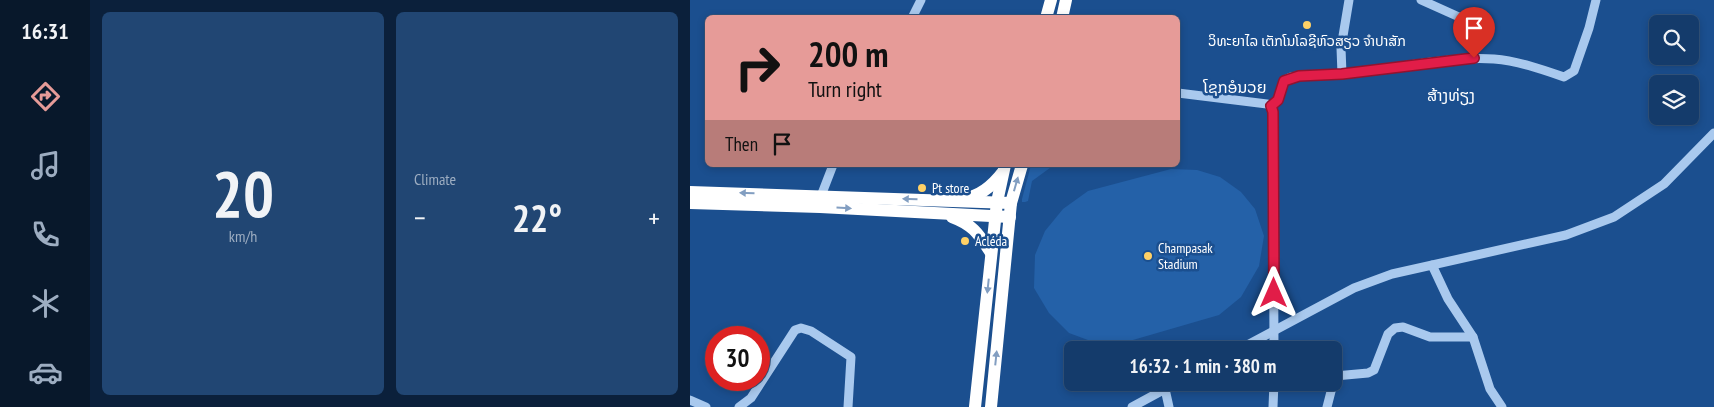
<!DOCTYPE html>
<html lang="en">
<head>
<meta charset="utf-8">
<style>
  :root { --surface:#143b6b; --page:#214673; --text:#f1f3f6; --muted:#9dadc1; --line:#33557e; --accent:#e69b98 }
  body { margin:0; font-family:"PT Sans Narrow","Noto Sans Lao",sans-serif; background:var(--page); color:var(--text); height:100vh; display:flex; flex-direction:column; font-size:19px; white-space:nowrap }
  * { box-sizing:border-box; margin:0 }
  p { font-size:16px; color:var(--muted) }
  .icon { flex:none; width:28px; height:28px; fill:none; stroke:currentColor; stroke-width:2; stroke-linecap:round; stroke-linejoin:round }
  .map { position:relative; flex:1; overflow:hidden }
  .drawer { display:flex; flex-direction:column; gap:12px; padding:12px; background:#0b203b; width:600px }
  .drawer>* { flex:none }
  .guide { position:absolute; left:15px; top:15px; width:475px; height:152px; border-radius:8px; box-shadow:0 2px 8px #0003,0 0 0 1px var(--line); background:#e69b98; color:#111; overflow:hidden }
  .fabs { position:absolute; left:959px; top:15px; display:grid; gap:10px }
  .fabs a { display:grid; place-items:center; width:50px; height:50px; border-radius:8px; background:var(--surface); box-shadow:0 2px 8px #0003,0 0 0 1px var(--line); font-size:25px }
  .speed { position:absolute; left:15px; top:326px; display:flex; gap:10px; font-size:25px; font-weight:700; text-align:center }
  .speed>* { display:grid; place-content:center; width:65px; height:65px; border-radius:50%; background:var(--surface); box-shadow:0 2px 8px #0003,0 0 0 1px var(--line); line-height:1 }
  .speed .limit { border:8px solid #d22; background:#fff; color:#111 }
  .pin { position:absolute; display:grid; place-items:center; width:42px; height:42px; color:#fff; margin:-51px -21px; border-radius:50% 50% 50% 0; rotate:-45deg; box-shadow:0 0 5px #0007 }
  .pin .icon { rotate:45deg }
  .me { position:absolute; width:55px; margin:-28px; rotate:0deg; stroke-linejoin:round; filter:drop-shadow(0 0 4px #0008) }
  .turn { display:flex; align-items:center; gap:18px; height:105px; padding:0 20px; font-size:22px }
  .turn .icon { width:65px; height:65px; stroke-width:2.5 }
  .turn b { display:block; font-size:35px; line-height:42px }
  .then { display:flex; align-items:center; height:48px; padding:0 20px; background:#0003; gap:10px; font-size:19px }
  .big { font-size:38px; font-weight:700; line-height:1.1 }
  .drawer .tile { flex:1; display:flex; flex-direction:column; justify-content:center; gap:8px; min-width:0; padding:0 18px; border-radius:8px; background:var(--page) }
  .drawer .dial { align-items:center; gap:0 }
  .dial b { font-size:65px; line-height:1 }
  .heat { display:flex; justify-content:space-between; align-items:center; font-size:28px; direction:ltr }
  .drawer .tiles { flex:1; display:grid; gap:12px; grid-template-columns:repeat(2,1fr) }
  .trip { position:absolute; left:374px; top:341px; width:278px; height:50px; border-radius:8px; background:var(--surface); box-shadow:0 2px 8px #0003,0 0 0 1px var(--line); font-weight:700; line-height:50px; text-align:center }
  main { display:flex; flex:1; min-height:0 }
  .tab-bar { display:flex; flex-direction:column; width:90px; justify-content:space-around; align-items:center; background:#08182b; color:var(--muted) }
  .tab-bar .icon { width:35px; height:35px }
  .tab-bar .selected { color:var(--accent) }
  .tab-bar b { font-size:22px; color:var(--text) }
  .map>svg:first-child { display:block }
  .green { fill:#2461a8 }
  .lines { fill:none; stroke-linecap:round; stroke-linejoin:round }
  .minor { stroke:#a9c9ee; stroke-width:9 }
  .highway { stroke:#fff; stroke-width:12 }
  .oneway { fill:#829ec1 }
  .route-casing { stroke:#92132f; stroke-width:12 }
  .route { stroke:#e11d48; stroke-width:9 }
  .poi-dot { fill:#ffd166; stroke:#1b4f8f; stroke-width:2 }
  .labels { text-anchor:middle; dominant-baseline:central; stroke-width:5; stroke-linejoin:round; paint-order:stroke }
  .poi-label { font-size:14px; fill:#fff; stroke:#1b4f8f; text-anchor:start }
  .quarter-label { font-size:16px; fill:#fff; stroke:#1b4f8f }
</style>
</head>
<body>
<main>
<nav class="tab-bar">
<b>16:31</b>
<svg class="icon selected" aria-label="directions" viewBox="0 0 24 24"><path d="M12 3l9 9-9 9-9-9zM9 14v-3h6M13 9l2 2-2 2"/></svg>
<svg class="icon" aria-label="music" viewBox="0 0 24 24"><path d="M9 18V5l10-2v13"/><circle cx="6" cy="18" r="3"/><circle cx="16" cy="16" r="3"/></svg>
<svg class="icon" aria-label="phone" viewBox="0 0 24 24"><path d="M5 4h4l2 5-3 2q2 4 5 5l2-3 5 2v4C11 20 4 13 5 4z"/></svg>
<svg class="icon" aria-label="climate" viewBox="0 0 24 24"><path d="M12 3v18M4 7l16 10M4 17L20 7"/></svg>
<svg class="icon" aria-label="car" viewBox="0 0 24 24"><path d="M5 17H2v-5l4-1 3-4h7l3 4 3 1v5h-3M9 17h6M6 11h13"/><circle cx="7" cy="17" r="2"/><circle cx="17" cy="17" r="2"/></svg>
</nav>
<section class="drawer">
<div class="tiles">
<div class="tile dial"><b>20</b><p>km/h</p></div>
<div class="tile"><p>Climate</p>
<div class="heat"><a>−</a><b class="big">22°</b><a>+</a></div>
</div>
</div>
</section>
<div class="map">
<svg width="1024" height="407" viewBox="0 0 1024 407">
  <rect width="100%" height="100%" fill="#1b4f8f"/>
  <g class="green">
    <path d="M 341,165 L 364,165 L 342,181 L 338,201 L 335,202 L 332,202 L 332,199 Z"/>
    <path d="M 481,169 L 507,170 L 530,177 L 551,192 L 565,209 L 574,236 L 569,266 L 551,297 L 529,315 L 436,342 L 406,343 L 379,333 L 359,313 L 344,288 L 345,255 L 355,231 L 373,209 L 398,191 Z"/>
    <path d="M 378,354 L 382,356 L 382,378 L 376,377 L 374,361 Z"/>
  </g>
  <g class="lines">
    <g class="minor">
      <path d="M 731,0 L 769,17"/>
      <path d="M 222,18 L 231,0"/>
      <path d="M 652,74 L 651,48 L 659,0"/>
      <path d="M 488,93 L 577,104 L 581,107 L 583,112 L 584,350"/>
      <path d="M 581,107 C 584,104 587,101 589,98 C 591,93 590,84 595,80 C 604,73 632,75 644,74 C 697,71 750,56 804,59 C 828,61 851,69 874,77 L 884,71 L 899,28 L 906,0"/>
      <path d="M 130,202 L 131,196 L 143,165"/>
      <path d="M 742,265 L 758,299 L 783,337 L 800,389 L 812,407"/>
      <path d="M 548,350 L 664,288 L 702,274 L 876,235 L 924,217 L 974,184 L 1024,133"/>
      <path d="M 475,389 L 479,407"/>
      <path d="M 0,400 L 16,407"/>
      <path d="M 49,407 L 61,398 L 105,330 L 111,328 L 121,331 L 161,357 L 158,407"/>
      <path d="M 442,407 L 488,382"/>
      <path d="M 583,407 L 584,382"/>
      <path d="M 637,407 L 645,376 L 678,373 L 684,370 L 698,334 L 705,328 L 713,327 L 740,337 L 783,337"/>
    </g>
    <g class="highway">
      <path d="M 356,18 L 361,0"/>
      <path d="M 372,18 L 376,0"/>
      <path d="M 0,192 L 321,203"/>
      <path d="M 275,198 C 291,196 303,185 313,172"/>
      <path d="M 0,203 L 130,207 L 320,217"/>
      <path d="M 262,217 C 284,225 289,235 301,253"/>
      <path d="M 285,407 L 307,202 L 315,165"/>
      <path d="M 301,407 L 321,203 L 332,165"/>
    </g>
  </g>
  <defs><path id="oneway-solid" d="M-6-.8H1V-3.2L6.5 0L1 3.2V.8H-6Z" transform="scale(1.25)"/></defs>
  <g class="oneway">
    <use href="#oneway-solid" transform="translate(326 184) rotate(-74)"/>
    <use href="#oneway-solid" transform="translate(57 193) rotate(-178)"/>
    <use href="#oneway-solid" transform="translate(220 199) rotate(-178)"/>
    <use href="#oneway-solid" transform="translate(154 208) rotate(3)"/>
    <use href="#oneway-solid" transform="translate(298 286) rotate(96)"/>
    <use href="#oneway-solid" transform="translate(306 358) rotate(-84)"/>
  </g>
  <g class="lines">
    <defs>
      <path id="route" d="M 584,293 L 583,112 L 581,106 L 588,100 L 594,81 L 609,76 L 652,74 L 784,58"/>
    </defs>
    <use href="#route" class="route-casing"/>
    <use href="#route" class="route"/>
  </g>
  <g class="poi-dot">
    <circle cx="617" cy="25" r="5"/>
    <circle cx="232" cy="188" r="5"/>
    <circle cx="275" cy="241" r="5"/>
    <circle cx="458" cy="256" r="5"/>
  </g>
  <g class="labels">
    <g class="poi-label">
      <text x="617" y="41" text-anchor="middle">ວິທະຍາໄລ ເຕັກໂນໂລຊີຫົວສຽວ ຈຳປາສັກ</text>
      <text x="242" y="188">Pt store</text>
      <text x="285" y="241">Acléda</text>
      <text x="468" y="248">Champasak<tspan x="468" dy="16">Stadium</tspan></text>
    </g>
    <g class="quarter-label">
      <text x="545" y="87">ໂຊກອໍນວຍ</text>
      <text x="761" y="95">ສ້າງທ່ຽງ</text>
    </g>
  </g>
</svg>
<div class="fabs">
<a><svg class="icon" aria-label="search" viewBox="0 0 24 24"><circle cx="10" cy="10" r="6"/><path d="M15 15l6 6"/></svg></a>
<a><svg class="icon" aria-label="layers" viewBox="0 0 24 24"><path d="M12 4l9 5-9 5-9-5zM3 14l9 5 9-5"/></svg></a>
</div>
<div class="speed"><div class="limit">30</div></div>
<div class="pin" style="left:784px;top:58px;background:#d93025"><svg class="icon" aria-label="arrive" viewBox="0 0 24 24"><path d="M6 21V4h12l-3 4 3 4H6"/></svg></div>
<svg class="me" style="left:584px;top:293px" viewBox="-20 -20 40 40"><path d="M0-17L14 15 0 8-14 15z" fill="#e11d48" stroke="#fff" stroke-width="4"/></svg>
<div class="trip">16:32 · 1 min · 380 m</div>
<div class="guide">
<div class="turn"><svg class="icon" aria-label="right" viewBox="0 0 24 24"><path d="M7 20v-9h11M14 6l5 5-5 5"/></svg><div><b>200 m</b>Turn right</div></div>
<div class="then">Then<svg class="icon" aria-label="arrive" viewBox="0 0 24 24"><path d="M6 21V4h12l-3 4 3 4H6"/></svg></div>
</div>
</div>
</main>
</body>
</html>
